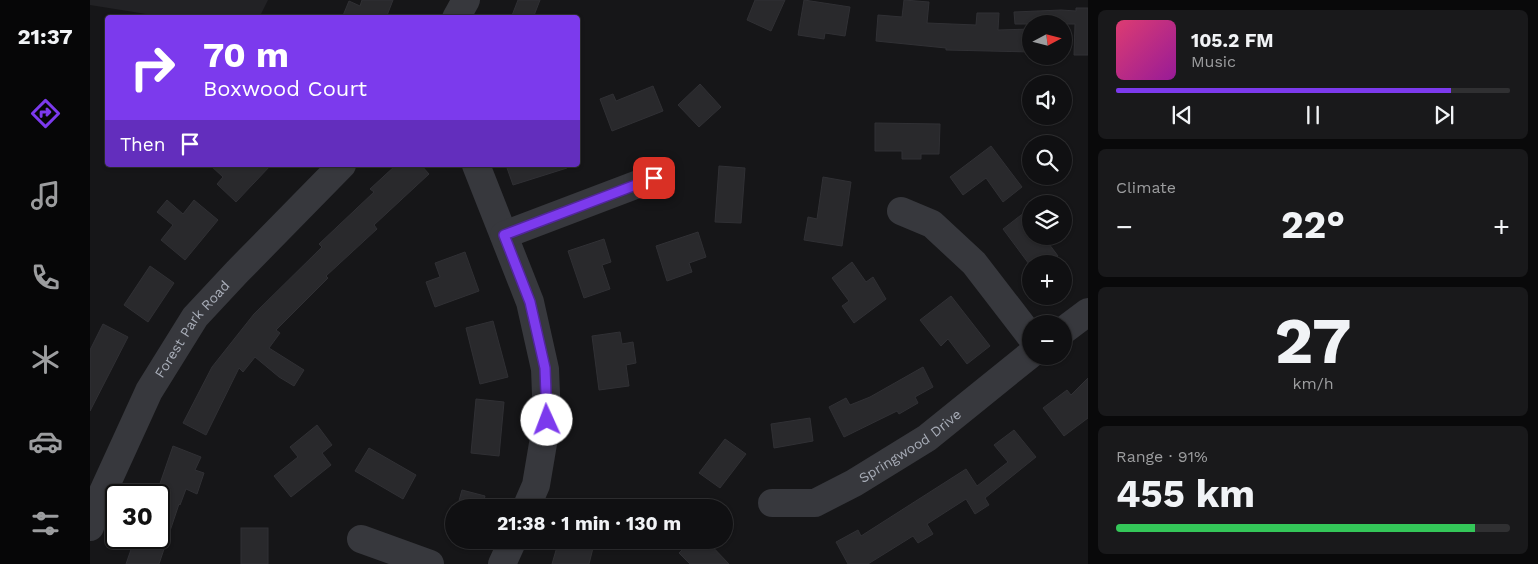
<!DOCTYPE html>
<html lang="en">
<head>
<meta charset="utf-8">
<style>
  :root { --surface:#101012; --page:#19191b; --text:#f1f3f6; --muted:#9c9d9f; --line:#303032; --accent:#7c3aed }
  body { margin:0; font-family:"Work Sans",sans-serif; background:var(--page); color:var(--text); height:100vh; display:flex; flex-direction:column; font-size:19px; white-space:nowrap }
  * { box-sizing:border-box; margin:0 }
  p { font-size:16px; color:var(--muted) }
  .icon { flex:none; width:28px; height:28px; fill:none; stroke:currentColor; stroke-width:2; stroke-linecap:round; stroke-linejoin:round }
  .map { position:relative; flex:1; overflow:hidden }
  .side { display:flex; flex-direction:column; gap:10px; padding:10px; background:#09090a; width:450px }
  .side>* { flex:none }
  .banner { position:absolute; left:15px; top:15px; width:475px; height:152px; border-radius:5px; box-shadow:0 1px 4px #0004,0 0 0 1px var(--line); background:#7c3aed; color:#fff; overflow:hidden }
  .needle { width:32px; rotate:83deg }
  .tools { position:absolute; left:932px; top:15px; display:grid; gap:10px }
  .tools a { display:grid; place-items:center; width:50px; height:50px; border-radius:50%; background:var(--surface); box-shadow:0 1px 4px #0004,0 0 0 1px var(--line); font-size:25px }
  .speed { position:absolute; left:15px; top:484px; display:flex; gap:10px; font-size:25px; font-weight:700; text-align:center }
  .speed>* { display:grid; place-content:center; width:65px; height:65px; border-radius:50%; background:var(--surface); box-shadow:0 1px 4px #0004,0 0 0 1px var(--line); line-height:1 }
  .speed .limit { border:2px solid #111; border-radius:8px; background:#fff; color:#111 }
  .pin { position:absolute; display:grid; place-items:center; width:42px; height:42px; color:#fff; margin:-21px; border-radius:10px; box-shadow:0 2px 8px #0006 }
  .me { position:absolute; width:55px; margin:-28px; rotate:358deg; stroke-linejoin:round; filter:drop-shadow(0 0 4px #0008) }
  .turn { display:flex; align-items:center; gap:18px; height:105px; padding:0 15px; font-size:22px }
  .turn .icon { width:65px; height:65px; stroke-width:2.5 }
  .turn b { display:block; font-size:35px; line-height:42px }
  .then { display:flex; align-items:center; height:48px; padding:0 15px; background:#0003; gap:10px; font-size:19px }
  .big { font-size:38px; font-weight:700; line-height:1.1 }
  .side .card { flex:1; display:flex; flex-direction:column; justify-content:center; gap:8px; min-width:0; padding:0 18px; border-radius:8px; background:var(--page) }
  .side .dial { align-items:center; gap:0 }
  .dial b { font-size:65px; line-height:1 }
  .song { display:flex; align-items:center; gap:15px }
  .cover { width:60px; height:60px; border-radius:8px; background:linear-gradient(135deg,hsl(340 70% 55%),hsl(300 70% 35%)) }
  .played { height:5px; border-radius:2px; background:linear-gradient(90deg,var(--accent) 85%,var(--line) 85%) }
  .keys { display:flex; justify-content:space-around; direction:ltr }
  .heat { display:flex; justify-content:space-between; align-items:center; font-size:28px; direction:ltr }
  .charge { height:8px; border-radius:4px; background:linear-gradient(90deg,#34c759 91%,var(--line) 0) }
  .trip { position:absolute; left:355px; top:499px; width:288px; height:50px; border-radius:25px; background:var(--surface); box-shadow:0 1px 4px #0004,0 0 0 1px var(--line); font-weight:700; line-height:50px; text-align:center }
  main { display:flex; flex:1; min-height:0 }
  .dock { display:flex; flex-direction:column; width:90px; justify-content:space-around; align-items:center; background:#060607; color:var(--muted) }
  .dock .icon { width:35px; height:35px }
  .dock .current { color:var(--accent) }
  .dock b { font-size:22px; color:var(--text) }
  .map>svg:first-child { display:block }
  .built { fill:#222225 }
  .building { fill:#29292c; stroke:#303034 }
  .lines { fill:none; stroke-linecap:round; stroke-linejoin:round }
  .minor { stroke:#37383d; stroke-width:28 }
  .route-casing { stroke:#51269a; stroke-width:12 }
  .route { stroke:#7c3aed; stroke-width:9 }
  .labels { text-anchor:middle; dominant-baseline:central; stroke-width:5; stroke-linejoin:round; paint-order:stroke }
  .street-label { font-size:14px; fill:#a8adb8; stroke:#111113 }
</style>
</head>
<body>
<main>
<nav class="dock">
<b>21:37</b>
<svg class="icon current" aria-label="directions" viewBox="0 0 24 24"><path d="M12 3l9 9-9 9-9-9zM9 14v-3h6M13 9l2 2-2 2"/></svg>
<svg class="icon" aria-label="music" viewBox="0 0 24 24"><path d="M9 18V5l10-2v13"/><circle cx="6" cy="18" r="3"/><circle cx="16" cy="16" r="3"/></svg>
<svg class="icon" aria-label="phone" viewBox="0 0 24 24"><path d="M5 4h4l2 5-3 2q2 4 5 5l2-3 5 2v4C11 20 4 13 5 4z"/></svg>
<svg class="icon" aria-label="climate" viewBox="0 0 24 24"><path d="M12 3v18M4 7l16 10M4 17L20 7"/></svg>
<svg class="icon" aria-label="car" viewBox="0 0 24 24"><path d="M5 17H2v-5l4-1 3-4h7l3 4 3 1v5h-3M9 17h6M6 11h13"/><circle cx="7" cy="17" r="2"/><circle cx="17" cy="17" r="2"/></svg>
<svg class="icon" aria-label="filters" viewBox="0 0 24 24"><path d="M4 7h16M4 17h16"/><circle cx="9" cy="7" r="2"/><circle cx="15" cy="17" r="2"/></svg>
</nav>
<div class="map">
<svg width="998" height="564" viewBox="0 0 998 564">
  <rect width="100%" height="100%" fill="#161618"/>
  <path class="built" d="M 0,0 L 178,0 L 169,18 L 75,17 L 0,5 Z"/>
  <g class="building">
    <path d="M 272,0 L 303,0 L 296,18 L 252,18 L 259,1 L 270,6 Z"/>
    <path d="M 428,0 L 450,0 L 443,18 L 421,18 Z"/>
    <path d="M 665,0 L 695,0 L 681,31 L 657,20 Z"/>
    <path d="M 714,0 L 760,7 L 755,36 L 735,33 L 734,39 L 708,35 Z"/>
    <path d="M 814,0 L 839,2 L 837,23 L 886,25 L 887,13 L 909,13 L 908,30 L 941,29 L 941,52 L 856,50 L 856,48 L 786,41 L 788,15 L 812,17 Z"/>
    <path d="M 986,8 L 998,8 L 998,55 L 984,55 L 985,24 L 925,24 L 924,12 L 971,10 L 986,11 Z"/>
    <path d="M 610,84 L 631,107 L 609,127 L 588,105 Z"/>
    <path d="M 563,86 L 573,111 L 522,131 L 510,99 L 523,94 L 526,101 Z"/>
    <path d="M 785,123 L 850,124 L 849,154 L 831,154 L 831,159 L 812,159 L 812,151 L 785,151 Z"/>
    <path d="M 901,146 L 932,187 L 913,202 L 896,178 L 873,195 L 860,177 Z"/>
    <path d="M 120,165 L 181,165 L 146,202 L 127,184 L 133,177 Z"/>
    <path d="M 306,165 L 331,165 L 339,174 L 284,225 L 287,229 L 236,276 L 238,278 L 186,330 L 190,333 L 179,348 L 214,370 L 204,386 L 189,377 L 165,357 L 153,372 L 149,368 L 116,435 L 93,423 L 122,367 L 164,314 L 232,247 L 229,244 L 284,192 L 280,189 Z"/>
    <path d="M 416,165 L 476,165 L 477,168 L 423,185 Z"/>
    <path d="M 629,166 L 655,168 L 651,223 L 625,222 Z"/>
    <path d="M 733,177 L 761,182 L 752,246 L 714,240 L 718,217 L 727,219 Z"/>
    <path d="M 77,200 L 93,214 L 104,200 L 128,220 L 95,260 L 71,240 L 83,225 L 67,212 Z"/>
    <path d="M 935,212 L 941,221 L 941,236 L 953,236 L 968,256 L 958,264 L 939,264 L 913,229 Z"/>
    <path d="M 608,232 L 616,257 L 599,263 L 602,272 L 577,281 L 566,246 Z"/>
    <path d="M 514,239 L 521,262 L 512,265 L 520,289 L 494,298 L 478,251 Z"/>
    <path d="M 375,252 L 389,291 L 345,307 L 336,282 L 350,277 L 345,263 Z"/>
    <path d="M 762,262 L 776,282 L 783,277 L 796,299 L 764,323 L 752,306 L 759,301 L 742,278 Z"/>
    <path d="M 60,266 L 84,283 L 58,322 L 34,305 Z"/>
    <path d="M 861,296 L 900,346 L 877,364 L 858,339 L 851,346 L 830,320 Z"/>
    <path d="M 403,321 L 418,377 L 390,384 L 376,328 Z"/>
    <path d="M 13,324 L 38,337 L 0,411 L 0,350 Z"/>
    <path d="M 530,332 L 532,344 L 543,342 L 546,363 L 536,365 L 539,386 L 509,390 L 502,336 Z"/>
    <path d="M 833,367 L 843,387 L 825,397 L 828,403 L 809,414 L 807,411 L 754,437 L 739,407 L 756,398 L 760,405 L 780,397 Z"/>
    <path d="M 998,378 L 998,418 L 974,436 L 953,408 L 977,390 L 981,395 Z"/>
    <path d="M 386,399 L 414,402 L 409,456 L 381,453 Z"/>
    <path d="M 720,418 L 723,441 L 684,448 L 681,424 Z"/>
    <path d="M 227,425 L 242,445 L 232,453 L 241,465 L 201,497 L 184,476 L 208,457 L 200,447 Z"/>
    <path d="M 924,430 L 946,457 L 895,498 L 899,505 L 885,514 L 876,499 L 837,524 L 843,534 L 828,543 L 823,536 L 778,564 L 758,564 L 746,542 L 768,530 L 771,536 L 876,469 L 887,486 L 918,462 L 904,445 Z"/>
    <path d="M 635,439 L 656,454 L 630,488 L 609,473 Z"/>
    <path d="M 83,446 L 111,457 L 105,470 L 114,473 L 107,494 L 96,489 L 90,505 L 89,504 L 69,564 L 36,564 L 45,538 L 69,538 L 69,495 L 66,495 Z"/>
    <path d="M 279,448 L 326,475 L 313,499 L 265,471 Z"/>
    <path d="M 372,490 L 395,496 L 392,508 L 367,508 Z"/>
    <rect x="151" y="528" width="27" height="36"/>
    <path d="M 469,540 L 497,540 L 496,546 L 503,548 L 499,564 L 462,564 Z"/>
    <path d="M 602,540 L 616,540 L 639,564 L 600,564 L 589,553 Z"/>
  </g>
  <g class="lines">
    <g class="minor">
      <path d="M 366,18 L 376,0"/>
      <path d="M 386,165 L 440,302 L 455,369 L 457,420 L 446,485 L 436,508"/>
      <path d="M 811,211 L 842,224 L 884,263 L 941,337"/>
      <path d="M 414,235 L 564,178"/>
      <path d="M 974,330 L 998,312"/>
      <path id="s1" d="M 682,503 L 725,503 L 764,483 L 837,438 L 941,354"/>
      <path id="s2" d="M 0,527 L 7,505 L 59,391 L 105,317 L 147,272 L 252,165"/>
      <path d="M 271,539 L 340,564"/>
      <path d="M 412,564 L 423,540"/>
    </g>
  </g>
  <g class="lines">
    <defs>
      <path id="route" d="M 457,420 L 455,368 L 440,302 L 414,235 L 564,178"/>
    </defs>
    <use href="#route" class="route-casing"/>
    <use href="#route" class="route"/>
  </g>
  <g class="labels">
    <g class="street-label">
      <text stroke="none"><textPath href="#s2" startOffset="224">Forest Park Road</textPath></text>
      <text stroke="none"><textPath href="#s1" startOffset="154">Springwood Drive</textPath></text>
    </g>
  </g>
</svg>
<div class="tools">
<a><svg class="needle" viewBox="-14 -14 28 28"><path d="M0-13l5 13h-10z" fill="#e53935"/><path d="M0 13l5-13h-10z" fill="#9c9d9f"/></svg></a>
<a><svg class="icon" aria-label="sound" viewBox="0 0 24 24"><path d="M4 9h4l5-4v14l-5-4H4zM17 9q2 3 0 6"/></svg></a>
<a><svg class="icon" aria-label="search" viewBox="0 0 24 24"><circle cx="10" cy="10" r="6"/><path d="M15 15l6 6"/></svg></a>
<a><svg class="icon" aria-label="layers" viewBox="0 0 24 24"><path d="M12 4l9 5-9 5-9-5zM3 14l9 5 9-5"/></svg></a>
<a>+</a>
<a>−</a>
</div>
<div class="speed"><div class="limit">30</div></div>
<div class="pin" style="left:564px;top:178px;background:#d93025"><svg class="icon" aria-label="arrive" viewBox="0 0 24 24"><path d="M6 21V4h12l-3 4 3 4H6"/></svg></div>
<svg class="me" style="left:457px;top:420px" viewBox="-20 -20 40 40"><circle r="19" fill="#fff"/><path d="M0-13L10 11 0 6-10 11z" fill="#7c3aed"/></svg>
<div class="trip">21:38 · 1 min · 130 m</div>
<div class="banner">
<div class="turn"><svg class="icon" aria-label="right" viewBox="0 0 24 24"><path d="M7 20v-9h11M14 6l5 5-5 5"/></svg><div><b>70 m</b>Boxwood Court</div></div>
<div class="then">Then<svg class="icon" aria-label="arrive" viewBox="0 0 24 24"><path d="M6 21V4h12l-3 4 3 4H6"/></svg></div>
</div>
</div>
<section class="side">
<div class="card">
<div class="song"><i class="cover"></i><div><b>105.2 FM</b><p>Music</p></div></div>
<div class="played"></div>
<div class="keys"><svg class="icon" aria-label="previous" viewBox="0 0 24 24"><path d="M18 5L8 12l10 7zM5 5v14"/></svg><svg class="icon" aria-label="pause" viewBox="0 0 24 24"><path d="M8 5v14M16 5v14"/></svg><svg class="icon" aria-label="next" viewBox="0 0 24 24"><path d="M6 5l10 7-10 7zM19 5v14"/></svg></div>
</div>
<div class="card"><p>Climate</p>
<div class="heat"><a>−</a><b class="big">22°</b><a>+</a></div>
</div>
<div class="card dial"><b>27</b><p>km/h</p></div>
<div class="card"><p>Range · 91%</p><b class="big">455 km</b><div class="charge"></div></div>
</section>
</main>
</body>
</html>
